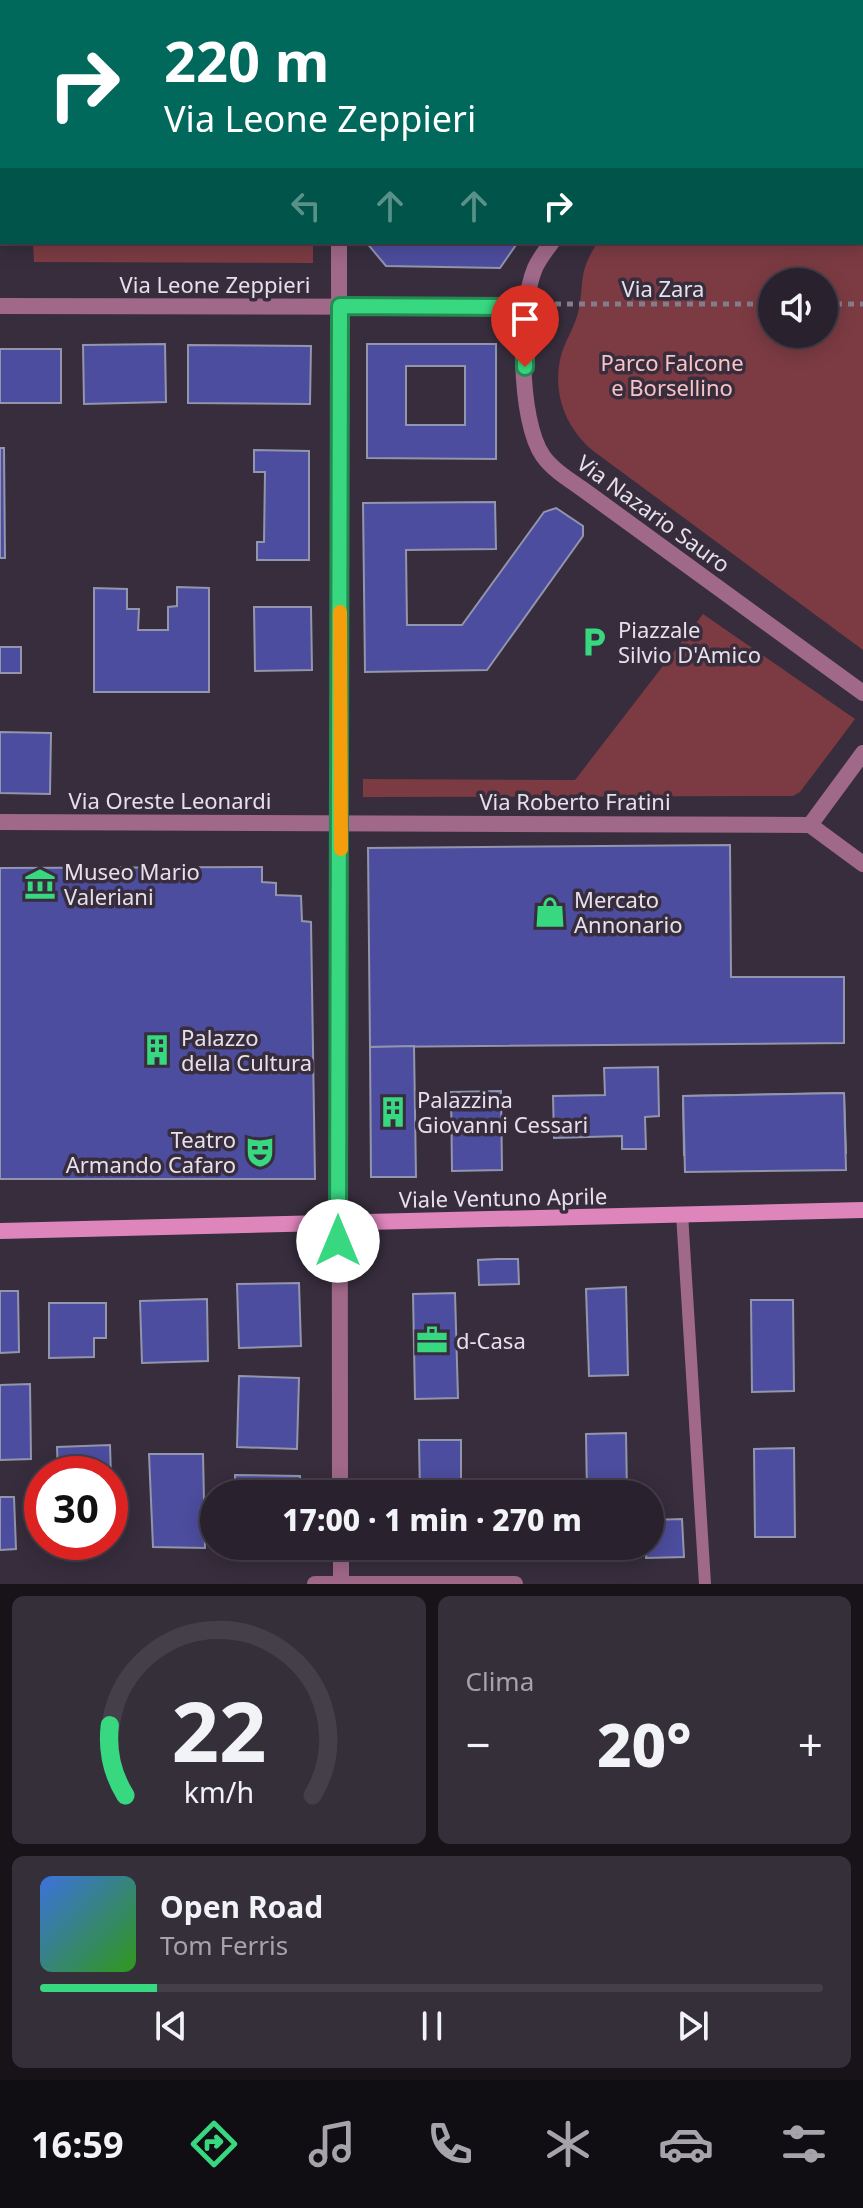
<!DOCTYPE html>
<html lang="it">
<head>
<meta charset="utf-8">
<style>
  :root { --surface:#29222e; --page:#352f3a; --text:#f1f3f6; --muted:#a5a4aa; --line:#453f4a; --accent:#37d880 }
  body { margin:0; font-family:"Noto Sans",sans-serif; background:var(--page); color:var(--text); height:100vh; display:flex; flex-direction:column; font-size:30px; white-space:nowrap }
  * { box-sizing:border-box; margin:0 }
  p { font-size:26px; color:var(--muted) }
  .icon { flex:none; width:44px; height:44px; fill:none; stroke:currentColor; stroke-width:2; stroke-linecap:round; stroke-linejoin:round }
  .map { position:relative; height:1584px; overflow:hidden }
  .side { display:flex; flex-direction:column; gap:12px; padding:12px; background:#171319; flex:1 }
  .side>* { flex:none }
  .guide { position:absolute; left:0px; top:0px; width:864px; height:244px; box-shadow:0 4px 20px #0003,0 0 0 2px var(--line); background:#00695c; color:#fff; overflow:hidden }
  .buttons { position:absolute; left:758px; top:268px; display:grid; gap:16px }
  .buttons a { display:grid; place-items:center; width:80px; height:80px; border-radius:50%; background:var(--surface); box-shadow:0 4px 20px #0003,0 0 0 2px var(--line); font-size:40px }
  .speed { position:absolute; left:24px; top:1456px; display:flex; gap:16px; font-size:40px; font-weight:700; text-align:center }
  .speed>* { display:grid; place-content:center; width:104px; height:104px; border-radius:50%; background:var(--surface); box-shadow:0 4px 20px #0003,0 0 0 2px var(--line); line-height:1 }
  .speed .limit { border:12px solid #d22; background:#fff; color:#111 }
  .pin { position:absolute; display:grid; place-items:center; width:68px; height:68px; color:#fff; margin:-82px -34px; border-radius:50% 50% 50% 0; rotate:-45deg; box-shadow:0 0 8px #0007 }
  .pin .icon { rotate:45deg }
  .me { position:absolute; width:88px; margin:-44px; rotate:0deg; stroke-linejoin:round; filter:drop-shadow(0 0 6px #0008) }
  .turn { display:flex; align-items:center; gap:28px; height:168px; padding:0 32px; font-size:36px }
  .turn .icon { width:104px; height:104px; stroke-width:2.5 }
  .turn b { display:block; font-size:56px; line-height:68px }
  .lanes { display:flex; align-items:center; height:76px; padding:0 32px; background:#0003; justify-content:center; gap:40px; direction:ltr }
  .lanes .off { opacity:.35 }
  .big { font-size:60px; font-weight:800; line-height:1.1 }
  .side .card { flex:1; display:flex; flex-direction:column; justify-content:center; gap:12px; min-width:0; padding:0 28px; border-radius:12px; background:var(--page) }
  .side .dial { align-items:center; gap:0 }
  .dial svg { height:208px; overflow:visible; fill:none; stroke:var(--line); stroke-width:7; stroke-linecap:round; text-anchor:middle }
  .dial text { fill:var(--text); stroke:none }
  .song { display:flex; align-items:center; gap:24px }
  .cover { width:96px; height:96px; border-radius:12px; background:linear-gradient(135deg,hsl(220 70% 55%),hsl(110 70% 35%)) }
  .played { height:8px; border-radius:4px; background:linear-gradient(90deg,var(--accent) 15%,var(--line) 15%) }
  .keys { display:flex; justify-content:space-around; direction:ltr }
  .heat { display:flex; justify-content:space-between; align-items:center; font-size:44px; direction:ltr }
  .side .tiles { flex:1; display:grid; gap:12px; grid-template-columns:1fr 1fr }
  .card:last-child { grid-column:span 2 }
  .trip { position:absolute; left:200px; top:1480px; width:464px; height:80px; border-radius:40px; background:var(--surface); box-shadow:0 4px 20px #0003,0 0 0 2px var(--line); font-weight:800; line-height:80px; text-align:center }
  .dock { display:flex; height:128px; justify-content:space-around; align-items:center; background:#100e12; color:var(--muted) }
  .dock .icon { width:56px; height:56px }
  .dock .on { color:var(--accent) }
  .dock b { font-size:36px; color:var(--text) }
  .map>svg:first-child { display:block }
  .green { fill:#7c3b43; fill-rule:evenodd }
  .building { fill:#4d4d9f; stroke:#9295ab; stroke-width:2; fill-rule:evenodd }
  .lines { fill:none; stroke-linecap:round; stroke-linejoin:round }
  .path { stroke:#857d8a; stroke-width:5; stroke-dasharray:6 6; stroke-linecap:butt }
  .lane { stroke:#a06889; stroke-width:12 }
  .street { stroke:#a06889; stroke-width:16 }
  .secondary { stroke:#de85bc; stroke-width:16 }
  .route-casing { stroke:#248c53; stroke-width:20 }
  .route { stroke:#37d880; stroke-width:14 }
  .slow { stroke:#f59e0b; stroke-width:14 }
  .labels { text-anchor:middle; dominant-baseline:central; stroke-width:7; stroke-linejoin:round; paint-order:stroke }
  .street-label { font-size:22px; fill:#e6e0eb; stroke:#372d3d }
  .park-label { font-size:22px; fill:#f9c2c5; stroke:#372d3d }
  .poi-label { font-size:22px; fill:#e6e0eb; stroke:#372d3d; text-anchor:start }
</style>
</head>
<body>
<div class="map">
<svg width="863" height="1584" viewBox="0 0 863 1584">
  <rect width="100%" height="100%" fill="#372d3d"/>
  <g class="green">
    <path d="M 863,127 L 863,650 L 592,450 C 566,427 553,395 560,360 C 563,344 574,329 578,313 C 585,282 577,273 598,242 L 862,242 ZM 772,282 L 824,282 L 824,334 L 772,334 Z"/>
    <path d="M 33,242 L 313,242 L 313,263 L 34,262 Z"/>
    <path d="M 703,614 L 855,719 L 800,792 L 793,796 L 363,797 L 363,779 L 575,780 Z"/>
  </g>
  <g class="building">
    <path d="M 377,0 L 487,0 L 490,2 L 375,2 Z"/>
    <path d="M 366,242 L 518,242 L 500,268 L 386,266 Z"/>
    <path d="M 165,344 L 166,402 L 84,404 L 83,345 Z"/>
    <path d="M 367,344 L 496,344 L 496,459 L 367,458 ZM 406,366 L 465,366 L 465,425 L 406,425 Z"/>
    <path d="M 188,345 L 311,346 L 310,404 L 188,403 Z"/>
    <rect x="0" y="349" width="61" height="54"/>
    <path d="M 0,448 L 4,448 L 5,558 L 0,558 Z"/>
    <path d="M 254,450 L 309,451 L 309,560 L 257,560 L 257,542 L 264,542 L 265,472 L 254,472 Z"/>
    <path d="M 495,502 L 496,549 L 406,550 L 407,625 L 462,625 L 544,512 L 556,508 L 583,526 L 583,536 L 487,670 L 365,672 L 363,503 Z"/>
    <path d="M 177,587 L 209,588 L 209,692 L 94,692 L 94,588 L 127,589 L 127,609 L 139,609 L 138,630 L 168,630 L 168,607 L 177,606 Z"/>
    <path d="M 254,607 L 311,607 L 312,670 L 255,671 Z"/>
    <rect x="0" y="647" width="21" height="26"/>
    <path d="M 0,732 L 51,733 L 50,794 L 0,793 Z"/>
    <path d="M 730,845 L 731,977 L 844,977 L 844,1043 L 370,1047 L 368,848 Z"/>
    <path d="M 262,867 L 262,882 L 276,883 L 276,895 L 301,896 L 302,921 L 311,922 L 315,1179 L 0,1179 L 0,868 Z"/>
    <path d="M 414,1046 L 416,1177 L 371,1177 L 370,1047 Z"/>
    <path d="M 658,1067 L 659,1116 L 645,1117 L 646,1149 L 622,1149 L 622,1136 L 554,1138 L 553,1096 L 605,1095 L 604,1068 Z"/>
    <path d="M 501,1091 L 502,1170 L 452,1171 L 451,1092 Z"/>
    <path d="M 844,1093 L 846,1153 L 684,1155 L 683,1096 Z"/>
    <path d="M 844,1093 L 846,1170 L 685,1172 L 683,1096 Z"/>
    <path d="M 498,1259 L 518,1259 L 519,1284 L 479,1285 L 478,1260 Z"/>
    <path d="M 299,1283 L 301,1346 L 239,1348 L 237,1284 Z"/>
    <path d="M 626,1287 L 628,1375 L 589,1376 L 586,1289 Z"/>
    <path d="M 0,1291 L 18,1291 L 19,1352 L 0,1353 Z"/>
    <path d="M 455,1293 L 458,1398 L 415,1399 L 413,1294 Z"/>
    <path d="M 207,1299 L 208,1361 L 142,1363 L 140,1301 Z"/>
    <path d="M 751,1300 L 793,1300 L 794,1391 L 752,1392 Z"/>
    <path d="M 49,1303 L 106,1303 L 106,1338 L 94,1338 L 94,1357 L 49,1358 Z"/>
    <path d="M 239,1376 L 299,1378 L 297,1449 L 237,1447 Z"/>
    <path d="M 30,1384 L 31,1459 L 0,1460 L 0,1385 Z"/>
    <path d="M 626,1433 L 627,1494 L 587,1494 L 586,1434 Z"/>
    <path d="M 419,1440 L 461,1440 L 461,1494 L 420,1494 Z"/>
    <path d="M 110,1445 L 113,1539 L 110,1539 L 110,1474 L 58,1474 L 57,1447 Z"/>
    <path d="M 794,1448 L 795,1537 L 755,1537 L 754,1449 Z"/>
    <path d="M 149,1454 L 203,1454 L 205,1548 L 153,1547 Z"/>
    <path d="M 235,1475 L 300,1476 L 300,1494 L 235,1494 Z"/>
    <path d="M 0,1497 L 14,1497 L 16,1549 L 0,1550 Z"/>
    <path d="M 682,1519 L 684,1557 L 646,1558 L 650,1520 Z"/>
  </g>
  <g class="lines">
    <g class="path">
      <path d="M 555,304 L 772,304"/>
      <path d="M 824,304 L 863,304"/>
    </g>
    <path class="lane" d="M 682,1214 L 705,1584"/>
    <g class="street">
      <path d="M 808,0 L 835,0"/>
      <path d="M 343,2 L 345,0"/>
      <path d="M 853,2 L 853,0"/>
      <path d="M 339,242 L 340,1494"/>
      <path d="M 552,242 C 546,250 539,259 535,268 C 518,308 518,420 543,456 C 552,469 568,479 581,488 L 863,693"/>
      <path d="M 0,306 L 525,307"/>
      <path d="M 0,822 L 810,825"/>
      <path d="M 810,825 L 863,753"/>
      <path d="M 810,825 L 863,864"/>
      <path d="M 341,1546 L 341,1584"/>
      <path d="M 315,1584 L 515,1584"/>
    </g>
    <path class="secondary" d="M 0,1231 L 863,1210"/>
  </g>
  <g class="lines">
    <defs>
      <path id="route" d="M 338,1241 L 340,306 L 525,307 L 525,367"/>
    </defs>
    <use href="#route" class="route-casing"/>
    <use href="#route" class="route"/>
    <path class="slow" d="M 340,612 L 341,849"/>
  </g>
  <defs>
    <symbol id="parking-bare" viewBox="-9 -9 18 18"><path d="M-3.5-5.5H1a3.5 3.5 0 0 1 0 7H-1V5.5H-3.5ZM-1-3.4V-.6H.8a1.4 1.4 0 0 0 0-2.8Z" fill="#37d880" stroke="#372d3d" stroke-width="2.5" paint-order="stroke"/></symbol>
    <symbol id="museum-bare" viewBox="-9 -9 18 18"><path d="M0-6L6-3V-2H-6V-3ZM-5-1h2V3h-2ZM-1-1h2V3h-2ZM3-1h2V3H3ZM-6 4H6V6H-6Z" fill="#37d880" stroke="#372d3d" stroke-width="2.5" paint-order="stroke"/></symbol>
    <symbol id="shop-bare" viewBox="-9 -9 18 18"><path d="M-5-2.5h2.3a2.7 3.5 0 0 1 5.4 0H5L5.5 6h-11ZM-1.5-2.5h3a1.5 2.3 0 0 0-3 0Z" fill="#37d880" stroke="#372d3d" stroke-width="2.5" paint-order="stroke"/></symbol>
    <symbol id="building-bare" viewBox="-9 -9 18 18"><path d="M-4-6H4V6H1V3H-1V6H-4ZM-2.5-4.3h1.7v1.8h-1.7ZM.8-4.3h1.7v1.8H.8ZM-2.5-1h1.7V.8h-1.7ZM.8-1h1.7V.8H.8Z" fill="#37d880" stroke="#372d3d" stroke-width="2.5" paint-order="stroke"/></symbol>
    <symbol id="theatre-bare" viewBox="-9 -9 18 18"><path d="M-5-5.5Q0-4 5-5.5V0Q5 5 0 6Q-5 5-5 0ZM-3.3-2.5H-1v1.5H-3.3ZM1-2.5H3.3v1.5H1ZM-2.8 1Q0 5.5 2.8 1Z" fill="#37d880" stroke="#372d3d" stroke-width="2.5" paint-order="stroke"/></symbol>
    <symbol id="office-bare" viewBox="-9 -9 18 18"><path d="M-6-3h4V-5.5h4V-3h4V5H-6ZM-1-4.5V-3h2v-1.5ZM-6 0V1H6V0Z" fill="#37d880" stroke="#372d3d" stroke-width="2.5" paint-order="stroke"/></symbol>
  </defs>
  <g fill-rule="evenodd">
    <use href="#parking-bare" x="572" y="620" width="44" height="44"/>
    <use href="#museum-bare" x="18" y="862" width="44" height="44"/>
    <use href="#shop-bare" x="528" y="890" width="44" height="44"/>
    <use href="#building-bare" x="135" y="1028" width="44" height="44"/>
    <use href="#building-bare" x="371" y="1090" width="44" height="44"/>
    <use href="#theatre-bare" x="238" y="1130" width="44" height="44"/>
    <use href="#office-bare" x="410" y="1318" width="44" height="44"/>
  </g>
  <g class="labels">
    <g class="street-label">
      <text x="215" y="284">Via Leone Zeppieri</text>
      <text x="663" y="288">Via Zara</text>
      <text transform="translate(654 513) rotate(36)">Via Nazario Sauro</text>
      <text x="170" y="800">Via Oreste Leonardi</text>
      <text x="575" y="801">Via Roberto Fratini</text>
      <text transform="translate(503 1197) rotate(-1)">Viale Ventuno Aprile</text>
    </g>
    <g class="park-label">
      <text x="672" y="362">Parco Falcone<tspan x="672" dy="25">e Borsellino</tspan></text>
    </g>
    <g class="poi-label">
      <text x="618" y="629">Piazzale<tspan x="618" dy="25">Silvio D'Amico</tspan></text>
      <text x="64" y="871">Museo Mario<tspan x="64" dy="25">Valeriani</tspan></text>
      <text x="574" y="899">Mercato<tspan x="574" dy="25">Annonario</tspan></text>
      <text x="181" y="1037">Palazzo<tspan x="181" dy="25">della Cultura</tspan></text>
      <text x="417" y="1099">Palazzina<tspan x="417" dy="25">Giovanni Cessari</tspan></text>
      <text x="236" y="1139" text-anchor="end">Teatro<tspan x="236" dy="25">Armando Cafaro</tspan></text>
      <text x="456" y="1340">d-Casa</text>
    </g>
  </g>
</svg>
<div class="buttons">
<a><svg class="icon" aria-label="sound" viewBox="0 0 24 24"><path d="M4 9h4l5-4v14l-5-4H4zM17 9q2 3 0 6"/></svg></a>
</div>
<div class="speed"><div class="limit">30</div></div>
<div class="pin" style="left:525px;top:367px;background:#d93025"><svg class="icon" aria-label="arrive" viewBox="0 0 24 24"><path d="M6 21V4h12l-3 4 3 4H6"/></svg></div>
<svg class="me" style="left:338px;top:1241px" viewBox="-20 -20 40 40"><circle r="19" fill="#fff"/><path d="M0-13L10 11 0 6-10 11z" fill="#37d880"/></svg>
<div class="trip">17:00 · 1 min · 270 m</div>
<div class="guide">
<div class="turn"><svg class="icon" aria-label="right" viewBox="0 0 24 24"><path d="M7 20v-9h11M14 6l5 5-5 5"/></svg><div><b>220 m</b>Via Leone Zeppieri</div></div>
<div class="lanes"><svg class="icon off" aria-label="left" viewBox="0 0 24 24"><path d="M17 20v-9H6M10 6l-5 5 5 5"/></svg><svg class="icon off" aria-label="ahead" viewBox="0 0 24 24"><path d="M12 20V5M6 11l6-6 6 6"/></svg><svg class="icon off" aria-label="ahead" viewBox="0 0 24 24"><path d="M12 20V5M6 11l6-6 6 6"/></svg><svg class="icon" aria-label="right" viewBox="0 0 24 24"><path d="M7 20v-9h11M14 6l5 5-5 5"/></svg></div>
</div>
</div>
<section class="side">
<div class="tiles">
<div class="card dial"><svg viewBox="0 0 100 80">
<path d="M14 69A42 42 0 1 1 86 69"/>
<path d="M14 69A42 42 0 0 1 8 42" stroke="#37d880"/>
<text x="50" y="56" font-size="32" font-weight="700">22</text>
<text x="50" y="72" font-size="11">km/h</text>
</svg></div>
<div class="card"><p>Clima</p>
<div class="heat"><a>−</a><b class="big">20°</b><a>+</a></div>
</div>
<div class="card">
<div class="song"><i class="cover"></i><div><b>Open Road</b><p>Tom Ferris</p></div></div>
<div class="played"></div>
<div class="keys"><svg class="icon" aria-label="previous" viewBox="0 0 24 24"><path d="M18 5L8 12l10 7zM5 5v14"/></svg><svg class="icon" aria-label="pause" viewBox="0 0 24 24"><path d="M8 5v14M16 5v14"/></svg><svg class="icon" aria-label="next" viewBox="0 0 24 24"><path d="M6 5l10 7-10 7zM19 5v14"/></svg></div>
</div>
</div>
</section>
<nav class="dock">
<b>16:59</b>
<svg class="icon on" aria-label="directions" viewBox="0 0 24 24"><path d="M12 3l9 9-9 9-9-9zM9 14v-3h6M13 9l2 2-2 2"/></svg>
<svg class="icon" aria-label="music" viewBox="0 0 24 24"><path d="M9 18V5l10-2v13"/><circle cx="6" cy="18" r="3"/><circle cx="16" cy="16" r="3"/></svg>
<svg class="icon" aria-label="phone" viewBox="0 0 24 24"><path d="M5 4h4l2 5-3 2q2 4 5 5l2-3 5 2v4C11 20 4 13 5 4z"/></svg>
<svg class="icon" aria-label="climate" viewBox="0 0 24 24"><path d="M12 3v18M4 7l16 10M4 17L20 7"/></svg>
<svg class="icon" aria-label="car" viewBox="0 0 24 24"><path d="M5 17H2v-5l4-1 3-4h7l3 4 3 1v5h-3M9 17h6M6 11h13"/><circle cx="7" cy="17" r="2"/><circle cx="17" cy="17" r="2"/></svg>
<svg class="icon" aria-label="filters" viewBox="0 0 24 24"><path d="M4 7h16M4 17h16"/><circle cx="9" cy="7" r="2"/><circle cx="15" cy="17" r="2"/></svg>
</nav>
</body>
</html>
